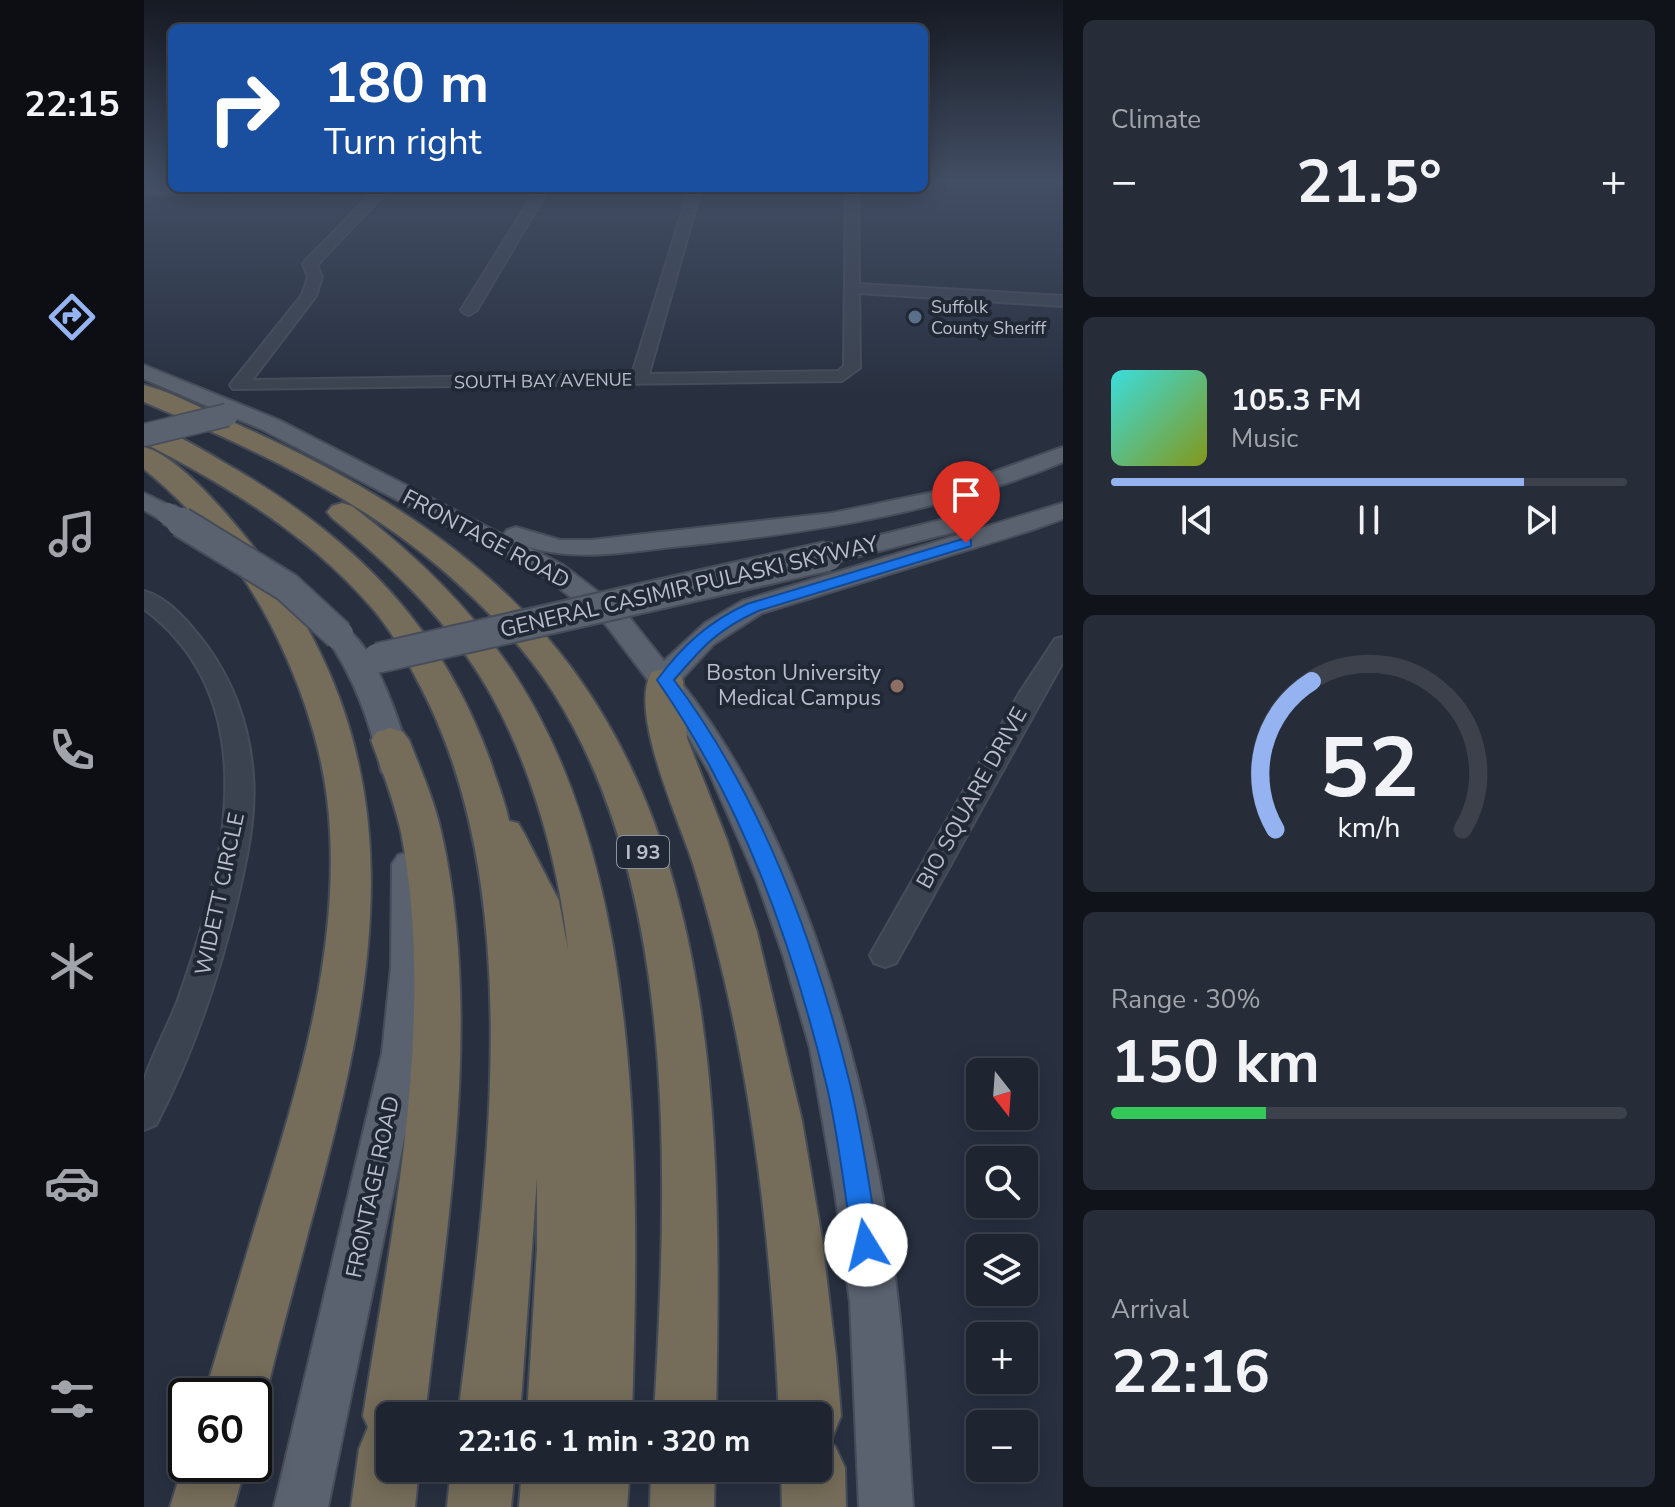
<!DOCTYPE html>
<html lang="en">
<head>
<meta charset="utf-8">
<style>
  :root { --surface:#1e2430; --page:#262c38; --text:#f1f3f6; --muted:#a1a4ab; --line:#3c414c; --accent:#96b3f1 }
  body { margin:0; font-family:"Nunito Sans",sans-serif; background:var(--page); color:var(--text); height:100vh; display:flex; flex-direction:column; font-size:30px; white-space:nowrap }
  * { box-sizing:border-box; margin:0 }
  p { font-size:26px; color:var(--muted) }
  .icon { flex:none; width:44px; height:44px; fill:none; stroke:currentColor; stroke-width:2; stroke-linecap:round; stroke-linejoin:round }
  .map { position:relative; flex:1; overflow:hidden }
  .panel { display:flex; flex-direction:column; gap:20px; padding:20px; background:#10141a; width:612px }
  .panel>* { flex:none }
  .guide { position:absolute; left:24px; top:24px; width:760px; height:168px; border-radius:12px; box-shadow:0 4px 20px #0003,0 0 0 2px var(--line); background:#1a4fa0; color:#fff; overflow:hidden }
  .needle { width:52px; rotate:163deg }
  .tools { position:absolute; left:822px; top:1058px; display:grid; gap:16px }
  .tools a { display:grid; place-items:center; width:72px; height:72px; border-radius:12px; background:var(--surface); box-shadow:0 4px 20px #0003,0 0 0 2px var(--line); font-size:40px }
  .speed { position:absolute; left:24px; top:1378px; display:flex; gap:16px; font-size:40px; font-weight:700; text-align:center }
  .speed>* { display:grid; place-content:center; width:104px; height:104px; border-radius:50%; background:var(--surface); box-shadow:0 4px 20px #0003,0 0 0 2px var(--line); line-height:1 }
  .speed .limit { border:4px solid #111; border-radius:12px; background:#fff; color:#111 }
  .pin { position:absolute; display:grid; place-items:center; width:68px; height:68px; color:#fff; margin:-82px -34px; border-radius:50% 50% 50% 0; rotate:-45deg; box-shadow:0 0 8px #0007 }
  .pin .icon { rotate:45deg }
  .me { position:absolute; width:88px; margin:-44px; rotate:351deg; stroke-linejoin:round; filter:drop-shadow(0 0 6px #0008) }
  .turn { display:flex; align-items:center; gap:28px; height:168px; padding:0 24px; font-size:36px }
  .turn .icon { width:104px; height:104px; stroke-width:2.5 }
  .turn b { display:block; font-size:56px; line-height:68px }
  .big { font-size:60px; font-weight:700; line-height:1.1 }
  .panel .tile { flex:1; display:flex; flex-direction:column; justify-content:center; gap:12px; min-width:0; padding:0 28px; border-radius:12px; background:var(--page) }
  .panel .dial { align-items:center; gap:0 }
  .dial svg { height:208px; overflow:visible; fill:none; stroke:var(--line); stroke-width:7; stroke-linecap:round; text-anchor:middle }
  .dial text { fill:var(--text); stroke:none }
  .song { display:flex; align-items:center; gap:24px }
  .cover { width:96px; height:96px; border-radius:12px; background:linear-gradient(135deg,hsl(180 70% 55%),hsl(70 70% 35%)) }
  .played { height:8px; border-radius:4px; background:linear-gradient(90deg,var(--accent) 80%,var(--line) 80%) }
  .keys { display:flex; justify-content:space-around; direction:ltr }
  .heat { display:flex; justify-content:space-between; align-items:center; font-size:44px; direction:ltr }
  .charge { height:12px; border-radius:6px; background:linear-gradient(90deg,#34c759 30%,var(--line) 0) }
  .trip { position:absolute; left:232px; top:1402px; width:456px; height:80px; border-radius:12px; background:var(--surface); box-shadow:0 4px 20px #0003,0 0 0 2px var(--line); font-weight:700; line-height:80px; text-align:center }
  main { display:flex; flex:1; min-height:0 }
  .dock { display:flex; flex-direction:column; width:144px; justify-content:space-around; align-items:center; background:#0c0e13; color:var(--muted) }
  .dock .icon { width:56px; height:56px }
  .dock .current { color:var(--accent) }
  .dock b { font-size:36px; color:var(--text) }
  .map>svg:first-child { display:block }
  .lines { fill:none; stroke-linecap:round; stroke-linejoin:round }
  .minor-casing { stroke:#464c59; stroke-width:4 }
  .major-casing { stroke:#464c59; stroke-width:4 }
  .highway-casing { stroke:#444b57; stroke-width:4 }
  .minor { fill:#3c4350; fill-rule:evenodd }
  .major { fill:#5a626f; fill-rule:evenodd }
  .highway { fill:#756c59; fill-rule:evenodd }
  .major-bridge-far1-casing { stroke:#464c59; stroke-width:25; stroke-linecap:butt }
  .major-bridge-casing { stroke:#464c59; stroke-width:33; stroke-linecap:butt }
  .major-bridge-far1 { stroke:#5a626f; stroke-width:22 }
  .major-bridge { stroke:#5a626f; stroke-width:29 }
  .route { fill:#1a73e8; stroke:#114b97; stroke-width:2 }
  .service-dot { fill:#5c6f8a; stroke:#212835; stroke-width:3 }
  .education-dot { fill:#8d6e63; stroke:#212835; stroke-width:3 }
  .labels { text-anchor:middle; dominant-baseline:central; stroke-width:8; stroke-linejoin:round; paint-order:stroke }
  .far-poi-label { font-size:18px; fill:#b9beca; stroke:#212835; text-anchor:start }
  .far-street-label { font-size:18px; fill:#b9beca; stroke:#212835 }
  .shield { fill:#212835; stroke:#8b919d; stroke-width:2 }
  .shield-label { font-size:20px; font-weight:bold; fill:#b9beca }
  .street-label { font-size:22px; fill:#b9beca; stroke:#212835 }
  .poi-label { font-size:22px; fill:#b9beca; stroke:#212835; text-anchor:end }
</style>
</head>
<body>
<main>
<nav class="dock">
<b>22:15</b>
<svg class="icon current" aria-label="directions" viewBox="0 0 24 24"><path d="M12 3l9 9-9 9-9-9zM9 14v-3h6M13 9l2 2-2 2"/></svg>
<svg class="icon" aria-label="music" viewBox="0 0 24 24"><path d="M9 18V5l10-2v13"/><circle cx="6" cy="18" r="3"/><circle cx="16" cy="16" r="3"/></svg>
<svg class="icon" aria-label="phone" viewBox="0 0 24 24"><path d="M5 4h4l2 5-3 2q2 4 5 5l2-3 5 2v4C11 20 4 13 5 4z"/></svg>
<svg class="icon" aria-label="climate" viewBox="0 0 24 24"><path d="M12 3v18M4 7l16 10M4 17L20 7"/></svg>
<svg class="icon" aria-label="car" viewBox="0 0 24 24"><path d="M5 17H2v-5l4-1 3-4h7l3 4 3 1v5h-3M9 17h6M6 11h13"/><circle cx="7" cy="17" r="2"/><circle cx="17" cy="17" r="2"/></svg>
<svg class="icon" aria-label="filters" viewBox="0 0 24 24"><path d="M4 7h16M4 17h16"/><circle cx="9" cy="7" r="2"/><circle cx="15" cy="17" r="2"/></svg>
</nav>
<div class="map">
<svg width="919" height="1507" viewBox="0 0 919 1507">
  <rect width="100%" height="100%" fill="#283040"/>
  <g class="lines">
    <defs>
      <g id="minor">
        <path d="M 233,188 L 246,188 L 173,265 L 178,277 L 172,296 L 108,380 L 488,374 L 544,193 L 541,188 L 553,188 L 556,193 L 505,374 L 694,371 L 700,366 L 702,188 L 714,188 L 715,284 L 919,296 L 919,306 L 715,293 L 716,368 L 698,381 L 89,389 L 86,385 L 89,381 L 158,295 L 164,277 L 159,264 L 161,261 Z"/>
        <path d="M 393,188 L 405,188 L 333,310 L 325,315 L 320,313 L 317,310 Z"/>
        <path d="M 0,591 C 26,598 48,626 63,646 C 91,685 106,729 109,776 C 112,817 103,858 94,897 C 75,977 50,1052 12,1125 L 0,1130 C 0,1115 0,1095 0,1081 C 7,1056 26,1023 35,997 C 79,871 126,703 0,609 Z"/>
        <path d="M 919,637 L 919,662 L 752,963 L 741,967 L 730,963 L 726,955 L 876,692 L 911,639 Z"/>
      </g>
      <g id="major">
        <path d="M 0,185 L 28,185 L 28,188 L 184,188 L 176,193 L 0,195 Z"/>
        <path d="M 0,365 L 135,420 L 359,535 L 363,530 L 372,527 L 416,540 L 447,540 L 688,513 L 799,490 L 919,447 L 919,462 C 797,513 670,532 539,546 C 486,551 434,563 382,546 L 419,565 L 482,613 L 520,661 L 561,623 L 598,601 L 919,503 L 919,519 L 885,531 L 618,613 L 570,644 L 536,681 C 665,843 730,1098 754,1302 C 762,1370 764,1439 769,1507 L 715,1507 L 706,1302 L 691,1192 L 666,1048 L 639,955 L 613,881 L 565,772 L 535,721 L 462,625 L 401,577 L 119,430 L 0,379 Z"/>
        <path d="M 0,493 L 33,509 L 36,514 L 33,519 L 15,519 L 0,510 Z"/>
        <path d="M 813,516 L 822,519 L 826,524 L 822,529 L 684,564 L 675,562 L 671,556 L 675,550 Z"/>
        <path d="M 195,626 C 230,635 261,737 269,771 L 264,778 L 253,781 L 242,778 L 237,771 C 226,721 210,677 181,635 L 185,629 Z"/>
        <path d="M 266,852 L 278,855 L 284,864 L 285,967 L 278,1053 L 184,1507 L 130,1507 L 238,1053 L 247,967 L 248,864 L 254,855 Z"/>
      </g>
      <g id="highway">
        <path d="M 0,385 C 23,391 45,402 66,412 C 114,433 161,455 207,481 C 286,526 359,581 416,653 C 581,860 577,1165 572,1416 L 510,1416 C 523,1187 537,894 409,692 C 379,645 338,604 295,567 C 209,494 103,446 0,402 Z"/>
        <path d="M 0,424 C 32,432 65,454 93,470 C 214,542 299,628 347,763 C 353,782 361,801 365,821 L 374,823 L 380,833 L 415,901 L 424,950 C 414,854 380,737 324,658 C 287,604 238,559 188,518 L 183,512 L 188,506 L 198,503 L 208,506 C 271,554 327,608 371,675 C 502,878 495,1183 488,1416 L 383,1416 L 393,1249 L 393,1178 L 376,1416 L 314,1416 C 342,1187 387,890 273,680 C 260,654 247,630 228,608 C 166,536 84,486 0,443 Z"/>
        <path d="M 0,447 C 32,455 78,508 99,534 C 283,757 234,978 164,1233 C 154,1272 143,1311 133,1350 C 127,1372 123,1399 110,1418 L 110,1396 L 60,1396 C 79,1334 97,1272 116,1210 C 154,1088 193,960 186,831 C 183,767 165,707 139,650 C 107,579 60,518 0,469 Z"/>
        <path d="M 521,669 L 534,672 L 539,680 L 543,738 L 583,840 L 613,932 L 658,1121 L 678,1239 L 692,1357 L 697,1416 L 688,1438 L 680,1441 L 691,1446 L 701,1468 L 702,1507 L 638,1507 L 637,1468 L 674,1468 L 674,1416 L 635,1416 C 627,1230 605,1043 549,864 C 536,822 483,710 508,672 Z"/>
        <path d="M 246,728 L 259,732 L 265,740 C 277,770 290,800 297,831 C 340,1019 302,1228 281,1416 L 246,1416 L 246,1468 L 275,1468 L 271,1507 L 207,1507 L 215,1449 L 224,1427 L 219,1416 C 248,1228 293,1021 257,832 C 250,801 238,770 227,740 L 233,732 Z"/>
        <path d="M 42,1456 L 42,1464 L 102,1464 L 90,1507 L 26,1507 Z"/>
        <path d="M 307,1468 L 371,1468 L 367,1507 L 303,1507 Z"/>
        <path d="M 378,1468 L 486,1468 L 483,1507 L 375,1507 Z"/>
        <path d="M 507,1468 L 571,1468 L 570,1507 L 506,1507 Z"/>
      </g>
    </defs>
    <use href="#minor" class="minor-casing"/>
    <use href="#major" class="major-casing"/>
    <use href="#highway" class="highway-casing"/>
    <use href="#minor" class="minor"/>
    <use href="#major" class="major"/>
    <use href="#highway" class="highway"/>
    <defs>
      <g id="major-bridge-far1">
        <path d="M 0,435 L 83,415"/>
        <path d="M 24,514 L 40,524"/>
      </g>
      <g id="major-bridge">
        <path d="M 37,522 L 143,587 L 195,635"/>
        <path d="M 234,658 L 684,556"/>
      </g>
    </defs>
    <use href="#major-bridge-far1" class="major-bridge-far1-casing"/>
    <use href="#major-bridge" class="major-bridge-casing"/>
    <use href="#major-bridge-far1" class="major-bridge-far1"/>
    <use href="#major-bridge" class="major-bridge"/>
  </g>
  <linearGradient id="sky" x2="0" y2="1"><stop stop-color="#161a23"/><stop offset="0.46" stop-color="#424e64"/><stop offset="1" stop-color="#424e64" stop-opacity="0"/></linearGradient>
  <rect width="919" height="393" fill="url(#sky)"/>
  <path class="route" d="M 822,538 L 827,540 L 827,546 L 614,611 C 573,630 559,646 530,680 C 618,797 671,942 706,1084 C 719,1137 726,1192 735,1245 L 732,1254 L 722,1257 L 713,1254 L 709,1245 C 700,1191 695,1136 682,1083 C 647,939 597,801 513,680 C 538,646 564,622 603,604 Z"/>
  <circle class="service-dot" cx="771" cy="317" r="8"/>
  <circle class="education-dot" cx="753" cy="686" r="8"/>
  <g class="labels">
    <g class="far-poi-label">
      <text x="787" y="307">Suffolk<tspan x="787" dy="21">County Sheriff</tspan></text>
    </g>
    <g class="far-street-label">
      <text transform="translate(399 381) rotate(-1)">SOUTH BAY AVENUE</text>
    </g>
    <rect class="shield" x="473" y="836" width="52" height="32" rx="6"/>
    <g class="shield-label">
      <text x="499" y="852">I 93</text>
    </g>
    <g class="street-label">
      <text transform="translate(342 539) rotate(28)">FRONTAGE ROAD</text>
      <text transform="translate(545 587) rotate(-13)">GENERAL CASIMIR PULASKI SKYWAY</text>
      <text transform="translate(828 798) rotate(-61)">BIO SQUARE DRIVE</text>
      <text transform="translate(76 894) rotate(-78)">WIDETT CIRCLE</text>
      <text transform="translate(229 1187) rotate(-78)">FRONTAGE ROAD</text>
    </g>
    <g class="poi-label">
      <text x="737" y="673">Boston University<tspan x="737" dy="25">Medical Campus</tspan></text>
    </g>
  </g>
</svg>
<div class="tools">
<a><svg class="needle" viewBox="-14 -14 28 28"><path d="M0-13l5 13h-10z" fill="#e53935"/><path d="M0 13l5-13h-10z" fill="#a1a4ab"/></svg></a>
<a><svg class="icon" aria-label="search" viewBox="0 0 24 24"><circle cx="10" cy="10" r="6"/><path d="M15 15l6 6"/></svg></a>
<a><svg class="icon" aria-label="layers" viewBox="0 0 24 24"><path d="M12 4l9 5-9 5-9-5zM3 14l9 5 9-5"/></svg></a>
<a>+</a>
<a>−</a>
</div>
<div class="speed"><div class="limit">60</div></div>
<div class="pin" style="left:822px;top:543px;background:#d93025"><svg class="icon" aria-label="arrive" viewBox="0 0 24 24"><path d="M6 21V4h12l-3 4 3 4H6"/></svg></div>
<svg class="me" style="left:722px;top:1245px" viewBox="-20 -20 40 40"><circle r="19" fill="#fff"/><path d="M0-13L10 11 0 6-10 11z" fill="#1a73e8"/></svg>
<div class="trip">22:16 · 1 min · 320 m</div>
<div class="guide">
<div class="turn"><svg class="icon" aria-label="right" viewBox="0 0 24 24"><path d="M7 20v-9h11M14 6l5 5-5 5"/></svg><div><b>180 m</b>Turn right</div></div>
</div>
</div>
<section class="panel">
<div class="tile"><p>Climate</p>
<div class="heat"><a>−</a><b class="big">21.5°</b><a>+</a></div>
</div>
<div class="tile">
<div class="song"><i class="cover"></i><div><b>105.3 FM</b><p>Music</p></div></div>
<div class="played"></div>
<div class="keys"><svg class="icon" aria-label="previous" viewBox="0 0 24 24"><path d="M18 5L8 12l10 7zM5 5v14"/></svg><svg class="icon" aria-label="pause" viewBox="0 0 24 24"><path d="M8 5v14M16 5v14"/></svg><svg class="icon" aria-label="next" viewBox="0 0 24 24"><path d="M6 5l10 7-10 7zM19 5v14"/></svg></div>
</div>
<div class="tile dial"><svg viewBox="0 0 100 80">
<path d="M14 69A42 42 0 1 1 86 69"/>
<path d="M14 69A42 42 0 0 1 28 12" stroke="#96b3f1"/>
<text x="50" y="56" font-size="32" font-weight="700">52</text>
<text x="50" y="72" font-size="11">km/h</text>
</svg></div>
<div class="tile"><p>Range · 30%</p><b class="big">150 km</b><div class="charge"></div></div>
<div class="tile"><p>Arrival</p><b class="big">22:16</b></div>
</section>
</main>
</body>
</html>
